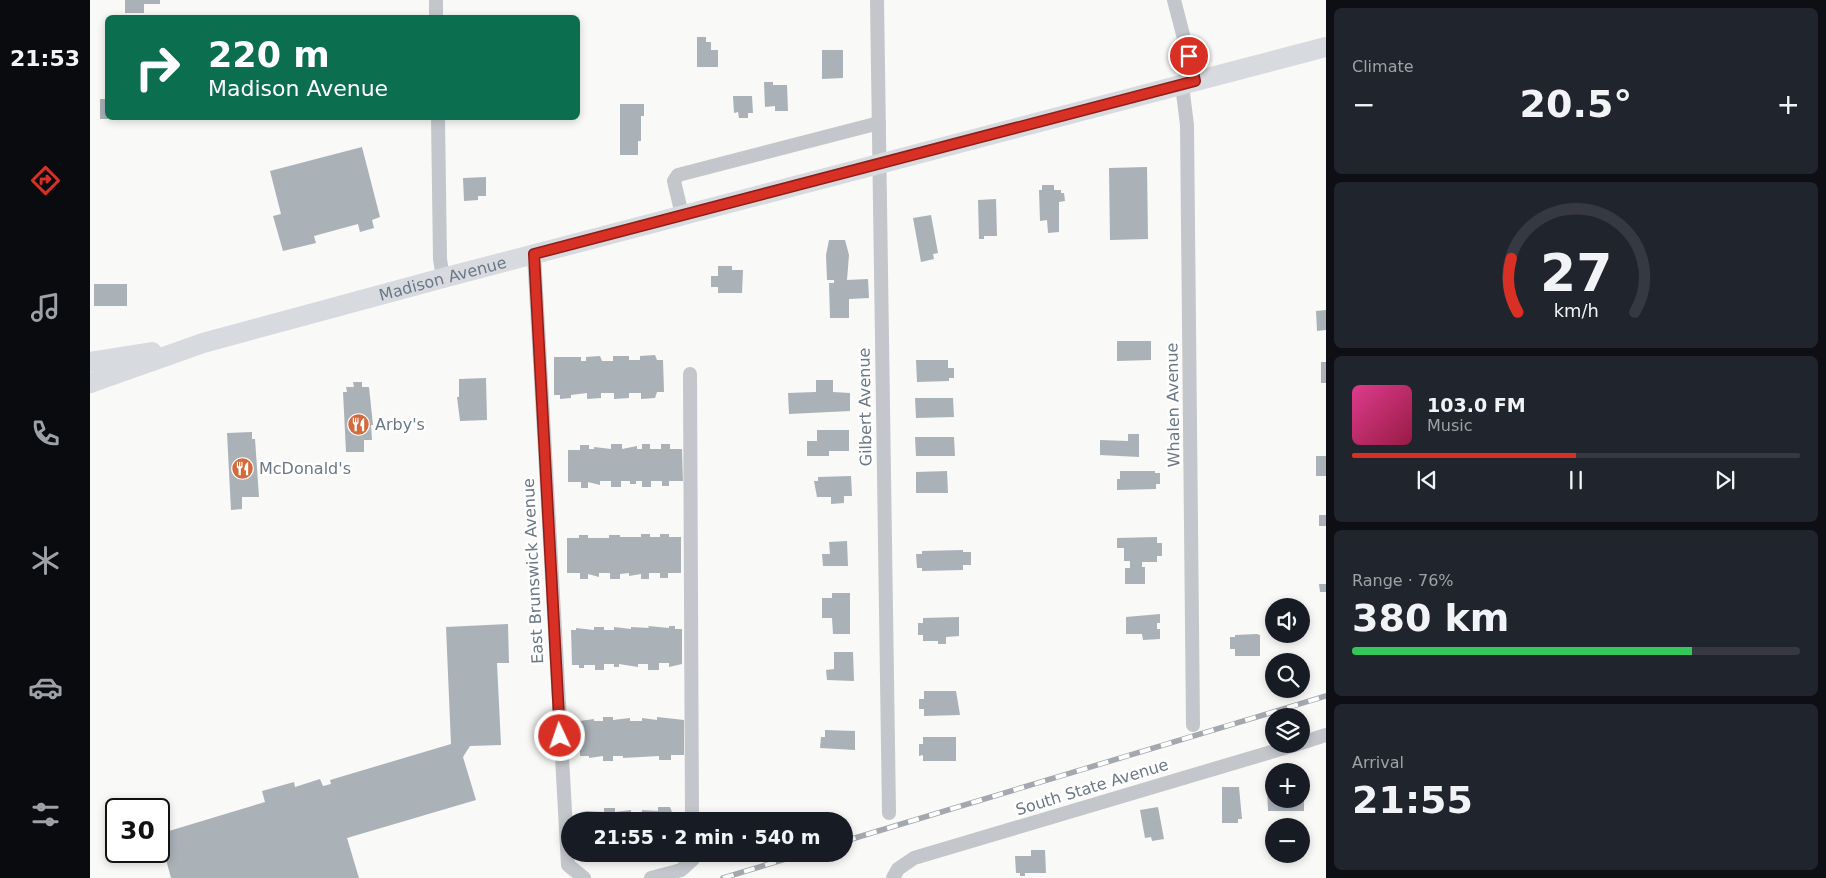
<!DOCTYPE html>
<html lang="en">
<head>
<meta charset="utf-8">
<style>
  :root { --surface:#171b24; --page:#20242c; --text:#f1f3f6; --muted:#9ea1a6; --line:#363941; --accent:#d93025 }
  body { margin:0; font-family:"DejaVu Sans",sans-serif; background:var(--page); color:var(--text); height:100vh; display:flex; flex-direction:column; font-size:19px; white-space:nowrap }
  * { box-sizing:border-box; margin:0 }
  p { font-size:16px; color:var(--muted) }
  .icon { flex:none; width:28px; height:28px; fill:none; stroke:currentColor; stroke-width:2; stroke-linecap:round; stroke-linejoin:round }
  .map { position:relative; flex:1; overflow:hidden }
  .panel { display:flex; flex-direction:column; gap:8px; padding:8px; background:#0d0f14; width:500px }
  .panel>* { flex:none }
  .guide { position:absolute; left:15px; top:15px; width:475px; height:105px; border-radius:8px; box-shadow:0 2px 8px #0003; background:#0b6e4f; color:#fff; overflow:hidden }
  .tools { position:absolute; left:1175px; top:598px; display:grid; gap:10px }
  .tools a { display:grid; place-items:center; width:45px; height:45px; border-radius:50%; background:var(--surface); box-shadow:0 2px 8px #0003; font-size:25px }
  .speed { position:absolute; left:15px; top:798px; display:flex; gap:10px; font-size:25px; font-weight:700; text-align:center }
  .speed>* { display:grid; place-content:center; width:65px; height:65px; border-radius:50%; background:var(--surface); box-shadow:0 2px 8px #0003; line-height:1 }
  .speed .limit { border:2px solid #111; border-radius:8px; background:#fff; color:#111 }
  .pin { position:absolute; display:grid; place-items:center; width:42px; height:42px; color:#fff; margin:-21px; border:2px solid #fff; border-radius:50%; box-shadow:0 1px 5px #0007 }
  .me { position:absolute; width:55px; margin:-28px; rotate:357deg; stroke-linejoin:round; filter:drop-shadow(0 0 4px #0008) }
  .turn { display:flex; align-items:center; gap:18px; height:105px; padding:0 20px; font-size:22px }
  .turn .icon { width:65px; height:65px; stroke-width:2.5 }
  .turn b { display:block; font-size:35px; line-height:42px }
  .big { font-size:38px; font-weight:700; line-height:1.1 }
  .panel .widget { flex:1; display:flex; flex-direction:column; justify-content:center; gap:8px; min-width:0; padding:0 18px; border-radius:8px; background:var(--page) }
  .panel .dial { align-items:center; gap:0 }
  .dial svg { height:130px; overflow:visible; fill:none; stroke:var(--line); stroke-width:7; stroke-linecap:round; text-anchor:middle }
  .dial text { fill:var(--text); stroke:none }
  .song { display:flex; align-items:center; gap:15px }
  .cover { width:60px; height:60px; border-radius:8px; background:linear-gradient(135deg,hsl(330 70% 55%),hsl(340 70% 35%)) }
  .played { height:5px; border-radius:2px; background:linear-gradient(90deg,var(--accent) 50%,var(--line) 50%) }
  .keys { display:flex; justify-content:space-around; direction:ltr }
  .heat { display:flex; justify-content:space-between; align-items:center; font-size:28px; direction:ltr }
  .charge { height:8px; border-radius:4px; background:linear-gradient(90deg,#34c759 76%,var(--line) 0) }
  .trip { position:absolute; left:471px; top:812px; width:292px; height:50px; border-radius:25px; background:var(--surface); box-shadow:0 2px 8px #0003; font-weight:700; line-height:50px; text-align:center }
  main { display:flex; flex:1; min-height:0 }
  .menu { display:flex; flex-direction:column; width:90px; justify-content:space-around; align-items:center; background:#090b0e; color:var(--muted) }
  .menu .icon { width:35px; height:35px }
  .menu .on { color:var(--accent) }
  .menu b { font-size:22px; color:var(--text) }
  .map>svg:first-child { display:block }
  .building { fill:#aab1b7 }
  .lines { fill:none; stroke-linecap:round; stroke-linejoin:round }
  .street { stroke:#c3c6ca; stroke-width:14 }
  .secondary { stroke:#d7dbdf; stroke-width:20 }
  .rail-casing { stroke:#a2a8ae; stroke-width:5.5 }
  .rail { stroke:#fff; stroke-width:4; stroke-dasharray:11; stroke-linecap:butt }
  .route-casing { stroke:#8d1f18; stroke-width:12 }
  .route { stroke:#d93025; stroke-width:9 }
  .labels { text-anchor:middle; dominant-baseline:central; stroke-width:5; stroke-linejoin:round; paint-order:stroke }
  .street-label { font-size:16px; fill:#6a7886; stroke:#fff }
  .poi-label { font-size:16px; fill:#6a7886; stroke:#fff; text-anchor:start }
</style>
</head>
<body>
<main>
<nav class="menu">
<b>21:53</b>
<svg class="icon on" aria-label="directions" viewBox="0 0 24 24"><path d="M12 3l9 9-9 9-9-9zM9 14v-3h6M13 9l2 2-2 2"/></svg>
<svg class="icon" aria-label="music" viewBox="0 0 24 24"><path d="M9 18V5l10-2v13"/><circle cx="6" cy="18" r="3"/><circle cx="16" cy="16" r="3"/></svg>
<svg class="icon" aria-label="phone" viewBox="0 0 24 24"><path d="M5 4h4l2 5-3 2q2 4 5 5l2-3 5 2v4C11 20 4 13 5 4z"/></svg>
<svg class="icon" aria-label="climate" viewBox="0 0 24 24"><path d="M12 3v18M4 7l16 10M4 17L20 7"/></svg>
<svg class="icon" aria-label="car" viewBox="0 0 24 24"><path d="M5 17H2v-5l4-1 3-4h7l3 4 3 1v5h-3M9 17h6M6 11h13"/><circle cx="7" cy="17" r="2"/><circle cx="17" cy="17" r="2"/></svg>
<svg class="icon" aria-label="filters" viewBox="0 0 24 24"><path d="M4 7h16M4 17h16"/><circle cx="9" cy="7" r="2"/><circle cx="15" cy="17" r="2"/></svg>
</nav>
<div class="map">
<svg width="1236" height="878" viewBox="0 0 1236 878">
  <rect width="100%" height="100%" fill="#f9f9f7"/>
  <g class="building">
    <path d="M 35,0 L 70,0 L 70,4 L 54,4 L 54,13 L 35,13 Z"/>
    <path d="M 607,37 L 616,37 L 616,42 L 621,42 L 621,50 L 628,50 L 628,67 L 607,67 Z"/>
    <path d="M 15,45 L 18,45 L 18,63 L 15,64 Z"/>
    <path d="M 732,50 L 753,50 L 753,78 L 732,79 Z"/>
    <path d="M 674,82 L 683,82 L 683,85 L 697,85 L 698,111 L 685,111 L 685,106 L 675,107 Z"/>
    <path d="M 643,96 L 662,96 L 663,113 L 658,113 L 658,118 L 649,118 L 648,112 L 644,113 Z"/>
    <rect x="10" y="99" width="8" height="20"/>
    <path d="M 530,104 L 554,104 L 554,116 L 551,116 L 551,141 L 548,141 L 548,155 L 530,155 Z"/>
    <rect x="25" y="118" width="21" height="2"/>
    <path d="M 272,147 L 290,217 L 282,220 L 284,228 L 270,232 L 268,224 L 224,236 L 226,243 L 193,251 L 183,216 L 191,214 L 180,171 Z"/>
    <path d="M 1057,167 L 1058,239 L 1020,240 L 1019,168 Z"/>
    <path d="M 396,177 L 396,196 L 388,196 L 388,200 L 374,201 L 373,178 Z"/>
    <path d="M 952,185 L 964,185 L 964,190 L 971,190 L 971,193 L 974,193 L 975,201 L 969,202 L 969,232 L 958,233 L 957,220 L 950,221 L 949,190 L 952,190 Z"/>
    <path d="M 906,199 L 907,236 L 894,236 L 894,239 L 889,239 L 888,200 Z"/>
    <path d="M 841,215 L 848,253 L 843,254 L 844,259 L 831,262 L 823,218 Z"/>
    <path d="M 739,240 L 755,240 L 759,255 L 757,280 L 778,279 L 779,298 L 759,299 L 759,318 L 740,318 L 739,283 L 744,283 L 744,280 L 737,280 L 736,255 Z"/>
    <path d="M 628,266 L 642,266 L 642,270 L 653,270 L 652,293 L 628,293 L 628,287 L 621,287 L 621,276 L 628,276 Z"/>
    <rect x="4" y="284" width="33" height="22"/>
    <path d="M 1236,310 L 1236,330 L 1227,331 L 1226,311 Z"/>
    <path d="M 1027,341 L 1061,341 L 1061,360 L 1027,361 Z"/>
    <path d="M 565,355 L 567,360 L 573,360 L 574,392 L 567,392 L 565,398 L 551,399 L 551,393 L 539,393 L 539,398 L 524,399 L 524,393 L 511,393 L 511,398 L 497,399 L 497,393 L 481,395 L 481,398 L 470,399 L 470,395 L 464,395 L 464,357 L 491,357 L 491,361 L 496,361 L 496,357 L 510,356 L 512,361 L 523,361 L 523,356 L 539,356 L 539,360 L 550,360 L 550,356 Z"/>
    <path d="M 826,360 L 858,360 L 858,368 L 864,368 L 864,378 L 859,378 L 859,381 L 827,382 Z"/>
    <rect x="1231" y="362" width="5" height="21"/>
    <path d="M 396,378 L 397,420 L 370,421 L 367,397 L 369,397 L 369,379 Z"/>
    <path d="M 726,380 L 743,380 L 743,392 L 760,393 L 760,411 L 699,414 L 698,393 L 726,392 Z"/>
    <path d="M 263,382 L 272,382 L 272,387 L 279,387 L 283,425 L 281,425 L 282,440 L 274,440 L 274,452 L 256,452 L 253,392 L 257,392 L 256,387 L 264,387 Z"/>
    <path d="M 825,398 L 863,398 L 864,417 L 826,418 Z"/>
    <path d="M 727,430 L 759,430 L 759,451 L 739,451 L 739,456 L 717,456 L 717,441 L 727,441 Z"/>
    <path d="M 162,432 L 162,439 L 165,439 L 169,497 L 152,497 L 152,509 L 141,510 L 137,433 Z"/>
    <path d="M 1038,434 L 1049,434 L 1049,457 L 1010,455 L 1010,440 L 1038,441 Z"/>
    <path d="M 825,437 L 864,437 L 865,456 L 826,456 Z"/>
    <path d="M 521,444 L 532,444 L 532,449 L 547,446 L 547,449 L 552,449 L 552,444 L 560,444 L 560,449 L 571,449 L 571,444 L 580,444 L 580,449 L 592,449 L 593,481 L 579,481 L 579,486 L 572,486 L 572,481 L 561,481 L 561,487 L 552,487 L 552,481 L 546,481 L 546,484 L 540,484 L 540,481 L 531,481 L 531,487 L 521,487 L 521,481 L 510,481 L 510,485 L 498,482 L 498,488 L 491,488 L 491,482 L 478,482 L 478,450 L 490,450 L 490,445 L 499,445 L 499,449 L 504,449 L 504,447 L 521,449 Z"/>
    <rect x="1226" y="456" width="10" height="20"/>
    <path d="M 857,471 L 858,493 L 826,493 L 826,472 Z"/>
    <path d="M 1030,471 L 1065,471 L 1065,473 L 1070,473 L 1070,484 L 1066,484 L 1066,489 L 1027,490 L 1027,479 L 1030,479 Z"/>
    <path d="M 761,476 L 762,496 L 754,496 L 754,503 L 741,504 L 741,497 L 727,497 L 724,481 L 728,481 L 728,477 Z"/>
    <rect x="1229" y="515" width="7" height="11"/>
    <path d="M 551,534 L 560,534 L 560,537 L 570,537 L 570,534 L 579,534 L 579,537 L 591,537 L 591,573 L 578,573 L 578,578 L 570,578 L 570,573 L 559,573 L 559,579 L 551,579 L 551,574 L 539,576 L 539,573 L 530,574 L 530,579 L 520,579 L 520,573 L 509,573 L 509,577 L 498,574 L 498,579 L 490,579 L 490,573 L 477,573 L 477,538 L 489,538 L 489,535 L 498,535 L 498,538 L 519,538 L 519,535 L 530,535 L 530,537 L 551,537 Z"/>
    <path d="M 1067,537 L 1067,543 L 1072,543 L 1072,556 L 1067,556 L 1067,562 L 1052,562 L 1052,567 L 1055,567 L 1055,584 L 1035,584 L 1035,568 L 1040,568 L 1040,561 L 1034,561 L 1034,548 L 1027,548 L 1027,538 Z"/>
    <path d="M 757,541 L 758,566 L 733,566 L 732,554 L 740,554 L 739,542 Z"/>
    <path d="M 873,550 L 873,552 L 881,552 L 881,565 L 873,565 L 873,570 L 832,571 L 832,568 L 827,568 L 826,554 L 832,554 L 832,551 Z"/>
    <path d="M 1229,584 L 1236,584 L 1236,592 L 1230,592 Z"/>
    <path d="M 742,593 L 760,593 L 760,634 L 743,634 L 742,618 L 732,618 L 732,598 L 742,598 Z"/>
    <path d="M 1070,614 L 1070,623 L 1067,623 L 1067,629 L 1070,629 L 1070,639 L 1053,640 L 1052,634 L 1036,634 L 1036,617 Z"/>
    <path d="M 869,617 L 869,636 L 856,637 L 856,644 L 848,644 L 848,641 L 833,641 L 833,635 L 828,635 L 828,623 L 833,623 L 833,618 Z"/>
    <path d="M 418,624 L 419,663 L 407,663 L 411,745 L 380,746 L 373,757 L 386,800 L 257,838 L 269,878 L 81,878 L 69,834 L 175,802 L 172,791 L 204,782 L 205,787 L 230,779 L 233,786 L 241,784 L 240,780 L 361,744 L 356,627 Z"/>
    <path d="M 558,626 L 579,628 L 579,626 L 585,626 L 585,629 L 592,629 L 592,664 L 579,667 L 579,663 L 569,663 L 569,670 L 558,670 L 558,664 L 548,664 L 548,667 L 529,664 L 529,667 L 524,667 L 524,664 L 514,664 L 514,670 L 505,670 L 505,665 L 494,665 L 494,668 L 489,668 L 489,665 L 482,665 L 481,630 L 486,630 L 486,628 L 504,630 L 504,627 L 514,627 L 514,630 L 524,630 L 524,627 L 541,629 L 541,627 L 559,628 Z"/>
    <path d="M 1167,634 L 1170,635 L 1170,656 L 1145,656 L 1145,649 L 1140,649 L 1140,637 L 1145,637 L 1145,635 Z"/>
    <path d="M 744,652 L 763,652 L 764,681 L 737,680 L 736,670 L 744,669 Z"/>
    <path d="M 834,691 L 866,691 L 870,715 L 834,716 L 834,709 L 829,709 L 829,699 L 834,699 Z"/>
    <path d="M 513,717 L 523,717 L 523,720 L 540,718 L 540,721 L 552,721 L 552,718 L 567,720 L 567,717 L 594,720 L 594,755 L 581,755 L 581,760 L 569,760 L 569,756 L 533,758 L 533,756 L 523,756 L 523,761 L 513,761 L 513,756 L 499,758 L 499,756 L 490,756 L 490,721 L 504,719 L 504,721 L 513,721 Z"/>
    <path d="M 735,730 L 765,731 L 765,750 L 730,748 L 731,737 L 735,737 Z"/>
    <path d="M 833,737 L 866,737 L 866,761 L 833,761 L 833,755 L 829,756 L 829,744 L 833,744 Z"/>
    <path d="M 1180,786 L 1184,786 L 1184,799 L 1211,799 L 1211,790 L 1214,790 L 1214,811 L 1178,811 L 1177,788 L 1180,788 Z"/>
    <path d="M 1132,787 L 1149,787 L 1152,819 L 1148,819 L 1148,823 L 1132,823 Z"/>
    <path d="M 568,807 L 580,807 L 582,812 L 594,812 L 594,821 L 493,821 L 492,812 L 497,811 L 514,812 L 514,808 L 525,808 L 525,812 L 541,810 L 541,812 L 552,812 L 552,810 L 568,811 Z"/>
    <path d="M 1068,807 L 1074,839 L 1062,841 L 1061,837 L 1055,838 L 1050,810 Z"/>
    <path d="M 941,850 L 955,850 L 956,873 L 935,873 L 935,876 L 930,876 L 930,873 L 926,873 L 925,856 L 941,856 Z"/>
  </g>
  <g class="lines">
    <g class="street">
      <path d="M 346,0 L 346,18"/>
      <path d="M 787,0 L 799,813"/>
      <path d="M 1084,0 L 1105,81"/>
      <path d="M 1092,85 L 1097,125 L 1103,725"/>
      <path d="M 348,118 L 350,259 L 353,278"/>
      <path d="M 592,215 L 584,181 L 588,175 L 789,123"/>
      <path d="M 444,254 L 478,865 L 494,878"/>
      <path d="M 600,374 L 602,821"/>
      <path d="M 1211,743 L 1236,735"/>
      <path d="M 561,878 L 591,870 L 603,859 L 603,854"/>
      <path d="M 803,878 L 808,869 L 824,858 L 1208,744"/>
    </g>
    <g class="secondary">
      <path d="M 0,362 L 62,352"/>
      <path id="s1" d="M 0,383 L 113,343 L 353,278 L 1236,47"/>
    </g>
    <defs>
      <g id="rail">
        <path d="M 755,841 L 1236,696"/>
        <path d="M 633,878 L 712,854"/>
      </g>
    </defs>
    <use href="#rail" class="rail-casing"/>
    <use href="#rail" class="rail"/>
  </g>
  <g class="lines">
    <defs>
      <path id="route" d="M 470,736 L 444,254 L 1105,81 L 1099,56"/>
    </defs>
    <use href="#route" class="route-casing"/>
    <use href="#route" class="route"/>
  </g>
  <defs>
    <symbol id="restaurant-disc" viewBox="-11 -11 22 22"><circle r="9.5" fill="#d6693a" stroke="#fff"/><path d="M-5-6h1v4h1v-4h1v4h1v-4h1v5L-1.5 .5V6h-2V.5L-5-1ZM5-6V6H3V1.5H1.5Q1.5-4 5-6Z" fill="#fff"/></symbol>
  </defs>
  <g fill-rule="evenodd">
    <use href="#restaurant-disc" x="256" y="412" width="25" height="25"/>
    <use href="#restaurant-disc" x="140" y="456" width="25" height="25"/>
  </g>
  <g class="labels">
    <g class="street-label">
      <text stroke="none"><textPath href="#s1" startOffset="368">Madison Avenue</textPath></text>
      <text transform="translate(1083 405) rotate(-91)">Whalen Avenue</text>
      <text transform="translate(775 407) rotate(-91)">Gilbert Avenue</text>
      <text transform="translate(443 571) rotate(-93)">East Brunswick Avenue</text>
      <text transform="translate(1002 787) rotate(-17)">South State Avenue</text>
    </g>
    <g class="poi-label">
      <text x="285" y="424">Arby's</text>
      <text x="169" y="468">McDonald's</text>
    </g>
  </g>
</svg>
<div class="tools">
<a><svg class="icon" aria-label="sound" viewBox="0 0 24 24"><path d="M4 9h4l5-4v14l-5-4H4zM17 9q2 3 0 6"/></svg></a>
<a><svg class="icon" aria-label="search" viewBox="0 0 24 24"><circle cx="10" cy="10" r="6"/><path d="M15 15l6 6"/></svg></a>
<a><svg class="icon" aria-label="layers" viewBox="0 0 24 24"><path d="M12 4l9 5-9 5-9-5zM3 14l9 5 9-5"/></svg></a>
<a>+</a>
<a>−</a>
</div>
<div class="speed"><div class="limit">30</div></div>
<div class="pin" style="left:1099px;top:56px;background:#d93025"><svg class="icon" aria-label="arrive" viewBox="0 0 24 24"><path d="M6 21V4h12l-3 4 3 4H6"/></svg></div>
<svg class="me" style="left:470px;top:736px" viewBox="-20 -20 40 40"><circle r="17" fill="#d93025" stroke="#fff" stroke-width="3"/><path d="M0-11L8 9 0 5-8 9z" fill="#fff"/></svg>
<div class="trip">21:55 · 2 min · 540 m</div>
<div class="guide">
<div class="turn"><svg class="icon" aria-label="right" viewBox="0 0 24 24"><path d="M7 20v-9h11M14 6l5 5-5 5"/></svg><div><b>220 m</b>Madison Avenue</div></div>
</div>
</div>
<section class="panel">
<div class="widget"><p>Climate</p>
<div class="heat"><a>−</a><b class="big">20.5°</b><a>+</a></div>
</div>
<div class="widget dial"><svg viewBox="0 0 100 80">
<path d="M14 69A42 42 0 1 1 86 69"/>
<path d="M14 69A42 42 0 0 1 10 36" stroke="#d93025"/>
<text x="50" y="56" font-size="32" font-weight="700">27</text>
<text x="50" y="72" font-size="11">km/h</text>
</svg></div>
<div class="widget">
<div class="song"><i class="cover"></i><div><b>103.0 FM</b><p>Music</p></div></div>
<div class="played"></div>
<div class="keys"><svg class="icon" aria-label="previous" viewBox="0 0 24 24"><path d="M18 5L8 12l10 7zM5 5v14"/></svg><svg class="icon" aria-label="pause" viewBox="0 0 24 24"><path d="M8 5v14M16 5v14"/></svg><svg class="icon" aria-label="next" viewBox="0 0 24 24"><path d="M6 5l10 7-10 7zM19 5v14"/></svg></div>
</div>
<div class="widget"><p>Range · 76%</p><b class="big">380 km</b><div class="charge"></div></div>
<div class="widget"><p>Arrival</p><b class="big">21:55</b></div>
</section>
</main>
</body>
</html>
